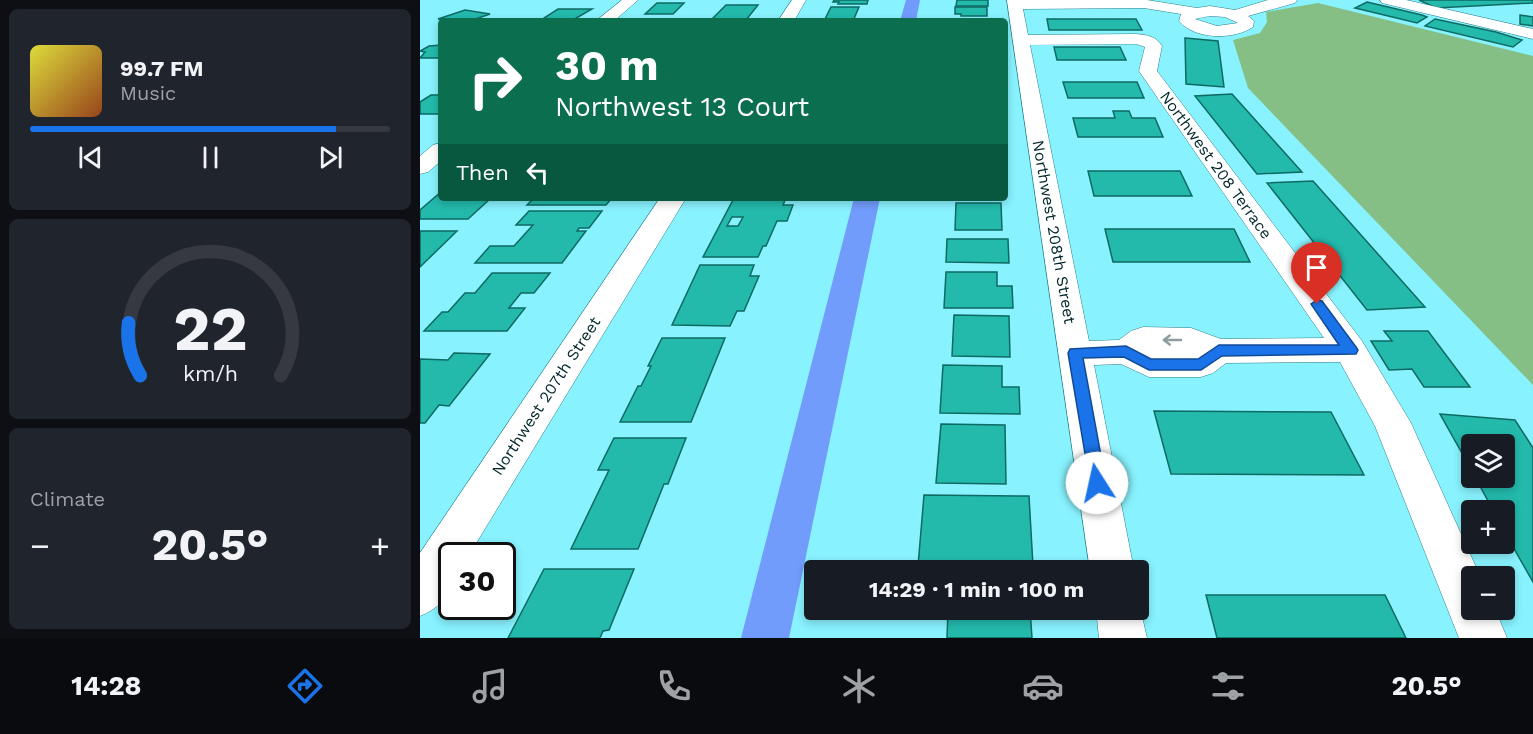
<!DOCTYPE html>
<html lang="en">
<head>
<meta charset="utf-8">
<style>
  :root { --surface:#171b24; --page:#20242c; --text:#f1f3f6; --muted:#9ea1a6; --line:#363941; --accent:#1a73e8 }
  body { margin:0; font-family:"Work Sans",sans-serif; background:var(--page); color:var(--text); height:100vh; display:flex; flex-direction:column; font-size:22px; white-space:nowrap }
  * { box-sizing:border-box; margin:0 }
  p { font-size:20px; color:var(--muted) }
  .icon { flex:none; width:33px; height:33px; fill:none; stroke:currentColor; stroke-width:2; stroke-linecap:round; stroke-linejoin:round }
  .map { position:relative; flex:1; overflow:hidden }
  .drawer { display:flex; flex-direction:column; gap:9px; padding:9px; background:#0d0f14; width:420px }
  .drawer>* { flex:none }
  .top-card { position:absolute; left:18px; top:18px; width:570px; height:183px; border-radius:6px; box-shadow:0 3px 9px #0003; background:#0b6e4f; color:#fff; overflow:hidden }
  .fabs { position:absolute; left:1041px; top:434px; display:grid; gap:12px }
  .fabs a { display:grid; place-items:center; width:54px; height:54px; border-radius:6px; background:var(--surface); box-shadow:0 3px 9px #0003; font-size:30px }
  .speed { position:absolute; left:18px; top:542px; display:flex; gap:12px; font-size:30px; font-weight:700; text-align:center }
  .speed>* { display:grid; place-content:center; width:78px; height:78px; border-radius:50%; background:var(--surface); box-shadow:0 3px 9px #0003; line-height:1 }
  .speed .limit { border:3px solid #111; border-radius:9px; background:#fff; color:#111 }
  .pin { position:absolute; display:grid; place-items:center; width:51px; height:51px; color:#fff; margin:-62px -26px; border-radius:50% 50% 50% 0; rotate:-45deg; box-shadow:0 0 6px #0007 }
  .pin .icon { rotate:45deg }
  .me { position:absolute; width:66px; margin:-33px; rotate:350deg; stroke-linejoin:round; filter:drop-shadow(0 0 4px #0008) }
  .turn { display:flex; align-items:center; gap:21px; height:126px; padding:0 18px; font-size:27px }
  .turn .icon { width:78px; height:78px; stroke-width:2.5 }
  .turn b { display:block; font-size:42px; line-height:51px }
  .then { display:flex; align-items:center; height:57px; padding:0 18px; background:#0003; gap:12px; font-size:22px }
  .big { font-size:45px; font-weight:700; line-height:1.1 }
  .drawer .tile { flex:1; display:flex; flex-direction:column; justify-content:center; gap:9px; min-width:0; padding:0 21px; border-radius:9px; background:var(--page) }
  .drawer .dial { align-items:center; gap:0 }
  .dial svg { height:156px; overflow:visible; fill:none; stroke:var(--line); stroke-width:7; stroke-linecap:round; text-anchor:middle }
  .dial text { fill:var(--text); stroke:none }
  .song { display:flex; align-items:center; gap:18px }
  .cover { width:72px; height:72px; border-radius:9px; background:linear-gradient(135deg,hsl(60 70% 55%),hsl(20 70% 35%)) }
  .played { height:6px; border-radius:3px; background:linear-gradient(90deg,var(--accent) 85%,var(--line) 85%) }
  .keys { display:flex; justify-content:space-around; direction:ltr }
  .heat { display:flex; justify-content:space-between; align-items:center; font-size:33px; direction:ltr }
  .trip { position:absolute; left:384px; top:560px; width:345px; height:60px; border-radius:6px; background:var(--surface); box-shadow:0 3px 9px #0003; font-weight:700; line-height:60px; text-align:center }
  .menu { display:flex; height:96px; justify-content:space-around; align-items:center; background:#090b0e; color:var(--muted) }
  .menu .icon { width:42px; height:42px }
  .menu .active { color:var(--accent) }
  .menu b { font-size:27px; color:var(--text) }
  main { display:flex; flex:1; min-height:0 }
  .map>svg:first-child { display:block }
  .green { fill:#85bf86 }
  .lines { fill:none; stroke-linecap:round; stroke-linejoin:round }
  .canal { fill:#729cfc; fill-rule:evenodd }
  .building { fill:#23baac; stroke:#0e6a62; stroke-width:1.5; fill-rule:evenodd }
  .minor-casing { stroke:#2d818a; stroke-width:1 }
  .minor { fill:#fff; fill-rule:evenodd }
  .oneway { stroke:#8e9d9f }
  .route { fill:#1a73e8; stroke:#114b97; stroke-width:1.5 }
  .labels { text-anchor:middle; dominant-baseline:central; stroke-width:4.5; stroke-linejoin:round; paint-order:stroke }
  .street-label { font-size:16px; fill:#03262a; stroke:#fff }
</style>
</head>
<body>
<main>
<section class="drawer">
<div class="tile">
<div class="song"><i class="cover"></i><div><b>99.7 FM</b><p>Music</p></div></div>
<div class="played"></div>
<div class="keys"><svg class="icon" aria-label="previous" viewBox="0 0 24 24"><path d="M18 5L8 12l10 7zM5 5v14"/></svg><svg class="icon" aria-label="pause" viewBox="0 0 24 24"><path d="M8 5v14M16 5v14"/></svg><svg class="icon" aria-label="next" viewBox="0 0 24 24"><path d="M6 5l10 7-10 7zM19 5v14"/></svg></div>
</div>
<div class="tile dial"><svg viewBox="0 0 100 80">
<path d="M14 69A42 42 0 1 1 86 69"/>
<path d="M14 69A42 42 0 0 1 8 42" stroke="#1a73e8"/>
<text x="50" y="56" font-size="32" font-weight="700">22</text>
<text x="50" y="72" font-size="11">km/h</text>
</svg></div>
<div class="tile"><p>Climate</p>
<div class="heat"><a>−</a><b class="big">20.5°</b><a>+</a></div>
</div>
</section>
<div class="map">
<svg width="1113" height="638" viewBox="0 0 1113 638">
  <rect width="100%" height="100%" fill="#88f2fe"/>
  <path class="green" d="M 898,3 L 1113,56 L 1113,385 L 828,88 L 813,40 L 840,33 L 847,22 L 846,12 Z"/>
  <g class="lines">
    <g class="canal">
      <path d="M 486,0 L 500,0 L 496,21 L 480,21 Z"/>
      <path d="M 434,198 L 460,198 L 369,638 L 321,638 Z"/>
    </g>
  </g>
  <g class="building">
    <path d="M 414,0 L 448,0 L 447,4 L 418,4 L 419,2 L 413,2 Z"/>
    <path d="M 537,0 L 568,0 L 568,6 L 536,6 Z"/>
    <path d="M 999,0 L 1113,0 L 1113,3 L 1016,8 Z"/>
    <path d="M 947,2 L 1002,15 L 1007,17 L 997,23 L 935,8 Z"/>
    <path d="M 237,3 L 264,3 L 253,14 L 225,14 Z"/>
    <path d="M 306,5 L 338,5 L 326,20 L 291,20 Z"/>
    <path d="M 411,7 L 439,7 L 433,21 L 404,21 Z"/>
    <path d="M 535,7 L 567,7 L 567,16 L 541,16 L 541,14 L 535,14 Z"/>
    <path d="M 138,9 L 172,9 L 153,20 L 121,20 Z"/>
    <path d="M 45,10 L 70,14 L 50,21 L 18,19 Z"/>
    <path d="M 1100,15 L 1113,17 L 1113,26 L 1100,24 Z"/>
    <path d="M 627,19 L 716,19 L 722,30 L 629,30 Z"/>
    <path d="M 1015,19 L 1076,32 L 1102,40 L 1093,47 L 1005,26 Z"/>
    <path d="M 765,38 L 798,41 L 804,87 L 766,84 Z"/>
    <path d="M 21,45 L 21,58 L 0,58 L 5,52 L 0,51 L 9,46 Z"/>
    <path d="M 634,47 L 700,47 L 706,60 L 637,60 Z"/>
    <path d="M 643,82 L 717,82 L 724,98 L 648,98 Z"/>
    <path d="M 812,94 L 882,172 L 837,174 L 775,96 Z"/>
    <path d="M 11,95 L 21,95 L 21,114 L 0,114 L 0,102 Z"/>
    <path d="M 693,111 L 709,111 L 712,118 L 735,118 L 743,137 L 658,137 L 653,118 L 695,118 Z"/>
    <path d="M 668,171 L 760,171 L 772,196 L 674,196 Z"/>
    <path d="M 893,181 L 1005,307 L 947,310 L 847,183 Z"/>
    <path d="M 21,192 L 21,198 L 71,198 L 48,219 L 0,219 L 0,210 Z"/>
    <path d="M 114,198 L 192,198 L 186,205 L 107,205 Z"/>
    <path d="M 314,198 L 366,198 L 363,205 L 373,205 L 367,221 L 357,221 L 346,246 L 343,246 L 338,257 L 283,257 ZM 312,217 L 323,217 L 318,226 L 307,226 Z"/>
    <path d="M 536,203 L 581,203 L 582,230 L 535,230 Z"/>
    <path d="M 109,211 L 182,211 L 169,228 L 159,228 L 157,231 L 166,231 L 142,263 L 55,263 L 70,246 L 94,246 L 113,225 L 96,225 Z"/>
    <path d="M 685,229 L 814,229 L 830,262 L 693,262 Z"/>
    <path d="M 0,231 L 37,231 L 0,267 Z"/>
    <path d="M 527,239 L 588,239 L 589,263 L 526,262 Z"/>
    <path d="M 280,265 L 334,265 L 330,276 L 339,276 L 324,311 L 317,311 L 310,326 L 252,325 Z"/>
    <path d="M 526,272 L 577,272 L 577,286 L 592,286 L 593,308 L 524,308 Z"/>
    <path d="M 72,273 L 130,273 L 114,293 L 101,293 L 89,308 L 105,308 L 87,331 L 4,331 L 22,312 L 28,312 L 45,293 L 55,293 Z"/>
    <path d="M 534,315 L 589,316 L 590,357 L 532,356 Z"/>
    <path d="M 964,331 L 1008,331 L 1050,387 L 1004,387 L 992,369 L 969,370 L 951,341 L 972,341 Z"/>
    <path d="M 242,338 L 305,338 L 271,422 L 200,422 L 218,386 L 221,386 L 231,366 L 228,366 Z"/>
    <path d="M 34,353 L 70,354 L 29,406 L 19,405 L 5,423 L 0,423 L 0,359 L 28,360 Z"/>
    <path d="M 523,365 L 582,366 L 582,387 L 599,387 L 600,414 L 520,413 Z"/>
    <path d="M 734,411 L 911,412 L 944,475 L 751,474 Z"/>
    <path d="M 1020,414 L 1095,420 L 1113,448 L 1113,582 L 1084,531 L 1084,510 L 1073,510 L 1055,477 L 1084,477 L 1084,444 L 1052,444 L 1052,471 Z"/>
    <path d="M 521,424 L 585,425 L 586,484 L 516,483 Z"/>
    <path d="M 194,438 L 266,438 L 248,484 L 244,484 L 218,549 L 151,549 L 189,470 L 178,470 Z"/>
    <path d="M 504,495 L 609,496 L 613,566 L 498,566 Z"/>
    <path d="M 124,569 L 214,569 L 189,630 L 183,631 L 180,638 L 88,638 Z"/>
    <path d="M 786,595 L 965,595 L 986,638 L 797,638 Z"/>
    <path d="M 528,609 L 610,609 L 612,638 L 527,638 Z"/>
  </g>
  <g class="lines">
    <defs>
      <g id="minor">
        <path d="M 202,0 L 218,0 L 194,21 L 176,21 Z"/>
        <path d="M 372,0 L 386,0 L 374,21 L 358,21 Z"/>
        <path d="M 587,0 L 727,0 L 777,8 L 790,6 L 815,10 L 848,0 L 877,0 L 875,3 L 828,16 L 834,21 L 833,27 C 814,40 775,40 759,21 L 761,14 L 724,8 L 603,9 L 608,35 L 716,34 C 727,35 736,36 742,46 L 737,71 L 942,341 L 991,423 L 1060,576 L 1052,576 L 1052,609 L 1075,609 L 1087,638 L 1039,638 L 955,426 L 920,362 L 806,363 L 793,373 L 781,377 L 729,377 L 701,364 L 674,365 L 714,570 L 670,570 ZM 790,16 L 805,17 L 818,23 L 797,26 L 775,19 ZM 716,44 L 725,47 L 719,71 L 904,338 L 801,339 L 771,328 L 723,327 L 711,331 L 699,340 L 669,341 L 610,45 Z"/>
        <path d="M 960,0 L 986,0 L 1113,29 L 1113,39 L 962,3 Z"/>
        <path d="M 21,143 L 21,161 L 8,172 L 0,174 L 0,156 L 13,145 Z"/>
        <path d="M 240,198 L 266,198 L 49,555 L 32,555 C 32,585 30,604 0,616 L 0,553 Z"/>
        <path d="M 718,599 L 727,638 L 679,638 L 676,609 L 718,609 Z"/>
      </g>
    </defs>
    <use href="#minor" class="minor-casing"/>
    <use href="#minor" class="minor"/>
  </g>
  <defs><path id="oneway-shaft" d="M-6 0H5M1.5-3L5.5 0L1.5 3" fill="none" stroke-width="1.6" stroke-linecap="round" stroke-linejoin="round" transform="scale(1.5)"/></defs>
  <use class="oneway" href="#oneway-shaft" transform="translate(752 340) rotate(-180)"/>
  <path class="route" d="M 897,300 L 902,301 L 936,347 L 938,350 L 936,354 L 802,356 L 781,370 L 729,370 L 704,357 L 663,358 L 686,483 L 683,489 L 677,491 L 671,489 L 648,353 L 650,349 L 706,346 L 731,359 L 778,359 L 799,345 L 919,345 L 891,304 Z"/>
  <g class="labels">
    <g class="street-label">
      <text transform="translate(796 165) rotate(54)">Northwest 208 Terrace</text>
      <text transform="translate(634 232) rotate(80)">Northwest 208th Street</text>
      <text transform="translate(126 396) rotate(-57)">Northwest 207th Street</text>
    </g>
  </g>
</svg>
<div class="fabs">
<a><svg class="icon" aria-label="layers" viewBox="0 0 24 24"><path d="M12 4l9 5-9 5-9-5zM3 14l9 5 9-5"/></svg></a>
<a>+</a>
<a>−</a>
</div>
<div class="speed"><div class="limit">30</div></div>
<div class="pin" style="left:897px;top:304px;background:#d93025"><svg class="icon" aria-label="arrive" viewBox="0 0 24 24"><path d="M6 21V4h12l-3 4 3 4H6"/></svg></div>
<svg class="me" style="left:677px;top:483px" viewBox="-20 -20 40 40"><circle r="19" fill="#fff"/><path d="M0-13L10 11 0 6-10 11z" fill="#1a73e8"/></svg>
<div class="trip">14:29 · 1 min · 100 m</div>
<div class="top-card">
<div class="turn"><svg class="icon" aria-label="right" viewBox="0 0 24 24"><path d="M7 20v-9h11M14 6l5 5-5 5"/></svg><div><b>30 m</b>Northwest 13 Court</div></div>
<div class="then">Then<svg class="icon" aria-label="left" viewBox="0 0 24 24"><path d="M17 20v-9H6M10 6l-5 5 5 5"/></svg></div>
</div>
</div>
</main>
<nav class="menu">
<b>14:28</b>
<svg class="icon active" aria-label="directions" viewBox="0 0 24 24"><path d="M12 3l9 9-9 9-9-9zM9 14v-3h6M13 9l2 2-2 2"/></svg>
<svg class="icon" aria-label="music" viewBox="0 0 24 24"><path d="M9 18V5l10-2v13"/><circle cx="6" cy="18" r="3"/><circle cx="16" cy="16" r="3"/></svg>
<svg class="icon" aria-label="phone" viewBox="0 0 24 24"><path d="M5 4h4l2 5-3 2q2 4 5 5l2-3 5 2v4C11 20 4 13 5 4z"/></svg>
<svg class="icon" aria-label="climate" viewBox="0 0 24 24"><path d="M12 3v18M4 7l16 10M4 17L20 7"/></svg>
<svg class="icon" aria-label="car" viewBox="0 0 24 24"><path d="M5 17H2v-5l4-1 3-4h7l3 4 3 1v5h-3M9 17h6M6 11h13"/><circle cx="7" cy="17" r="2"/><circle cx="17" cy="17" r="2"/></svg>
<svg class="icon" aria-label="filters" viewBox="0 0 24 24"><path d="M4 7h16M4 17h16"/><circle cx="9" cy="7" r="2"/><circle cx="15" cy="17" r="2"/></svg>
<b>20.5°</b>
</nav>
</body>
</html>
